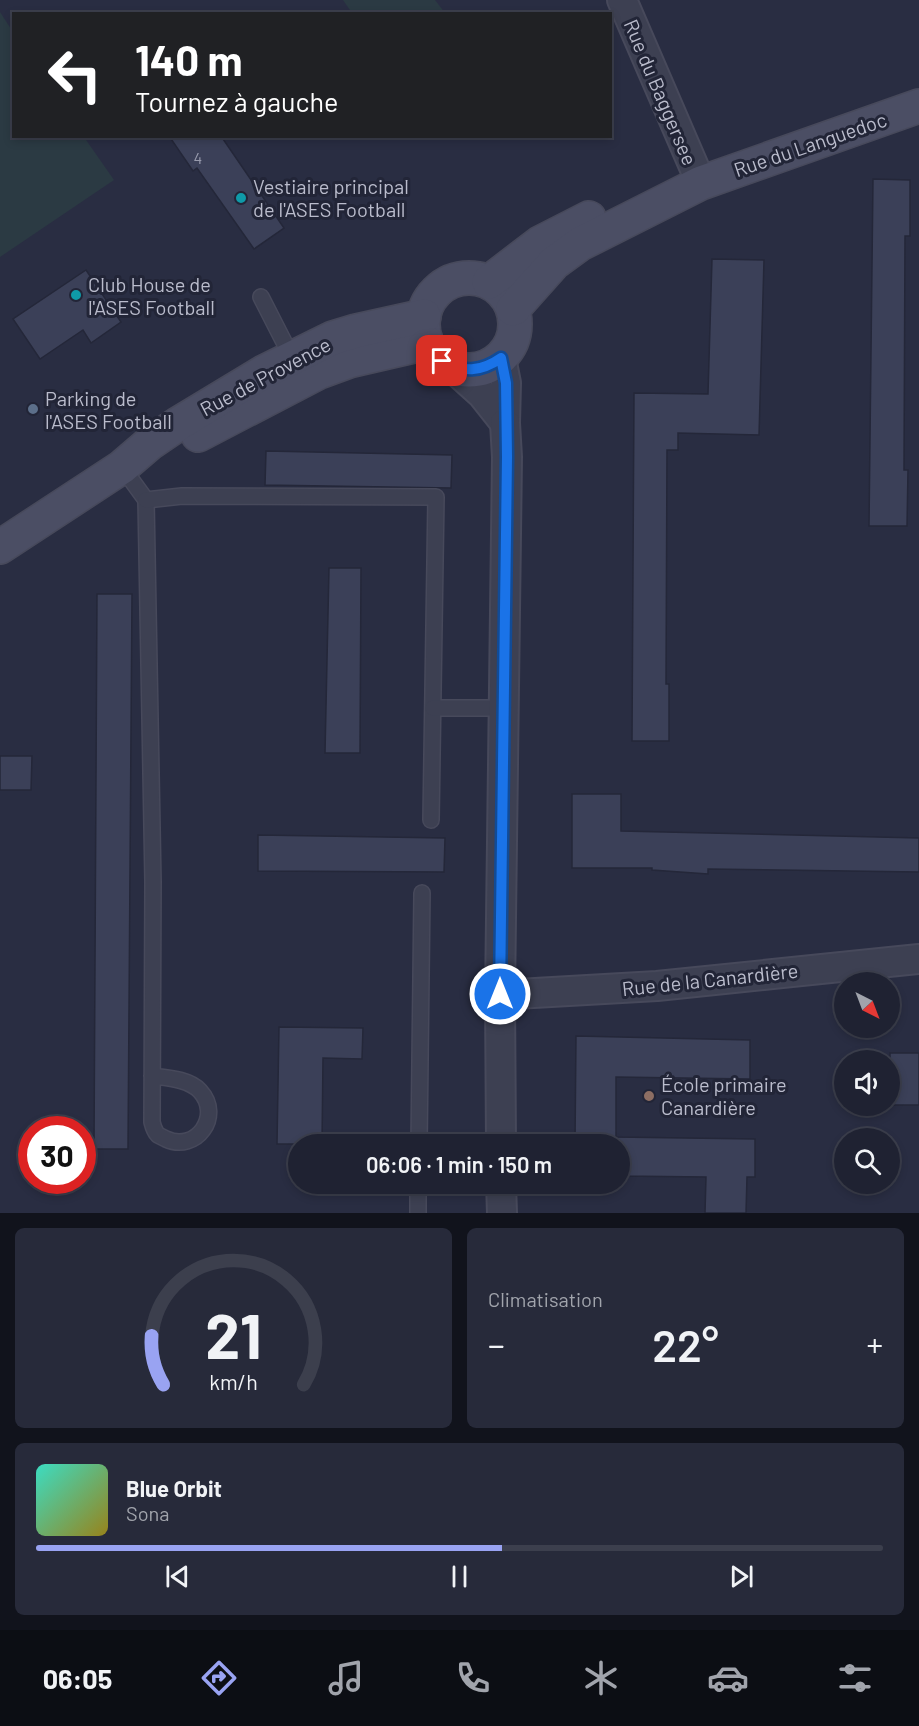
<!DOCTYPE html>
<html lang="fr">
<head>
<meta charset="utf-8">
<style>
  :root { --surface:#1f2232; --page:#272a3a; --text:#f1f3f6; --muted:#a1a4ac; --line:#3c3f4d; --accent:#99a3f2 }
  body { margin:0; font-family:Barlow,sans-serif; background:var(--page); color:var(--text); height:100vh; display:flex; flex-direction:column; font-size:22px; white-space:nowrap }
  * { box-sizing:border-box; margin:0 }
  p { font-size:20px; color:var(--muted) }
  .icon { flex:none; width:33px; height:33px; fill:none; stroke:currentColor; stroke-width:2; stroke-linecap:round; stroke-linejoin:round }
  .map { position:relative; height:1213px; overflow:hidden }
  .details { display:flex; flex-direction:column; gap:15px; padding:15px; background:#11131c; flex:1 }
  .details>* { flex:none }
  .top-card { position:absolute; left:12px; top:12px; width:600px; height:126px; border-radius:0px; box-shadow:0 3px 9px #0003,0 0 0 2px var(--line); background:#202124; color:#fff; overflow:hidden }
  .needle { width:39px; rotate:138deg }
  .buttons { position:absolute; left:834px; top:972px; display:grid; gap:12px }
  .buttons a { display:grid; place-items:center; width:66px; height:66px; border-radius:50%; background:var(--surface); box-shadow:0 3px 9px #0003,0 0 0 2px var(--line); font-size:30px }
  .speed { position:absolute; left:18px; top:1116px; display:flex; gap:12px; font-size:30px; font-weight:700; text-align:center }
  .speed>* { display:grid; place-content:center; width:78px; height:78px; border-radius:50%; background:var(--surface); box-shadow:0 3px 9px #0003,0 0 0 2px var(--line); line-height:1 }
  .speed .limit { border:9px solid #d22; background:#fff; color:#111 }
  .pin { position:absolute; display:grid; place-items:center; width:51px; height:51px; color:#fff; margin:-26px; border-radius:12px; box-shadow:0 3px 9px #0006 }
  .me { position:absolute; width:66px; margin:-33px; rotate:0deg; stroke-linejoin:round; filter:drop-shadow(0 0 4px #0008) }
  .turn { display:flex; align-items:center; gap:21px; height:126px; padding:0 24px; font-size:27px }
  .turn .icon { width:78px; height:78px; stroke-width:2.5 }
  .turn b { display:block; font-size:42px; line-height:51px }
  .big { font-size:45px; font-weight:600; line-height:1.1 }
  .details .card { flex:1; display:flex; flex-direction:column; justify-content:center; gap:9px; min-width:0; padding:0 21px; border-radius:9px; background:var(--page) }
  .details .dial { align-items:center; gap:0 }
  .dial svg { height:156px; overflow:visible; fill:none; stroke:var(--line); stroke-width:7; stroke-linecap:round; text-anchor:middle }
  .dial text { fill:var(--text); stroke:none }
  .song { display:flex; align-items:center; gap:18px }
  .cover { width:72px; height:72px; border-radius:9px; background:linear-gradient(135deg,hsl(170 70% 55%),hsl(50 70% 35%)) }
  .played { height:6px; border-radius:3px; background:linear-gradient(90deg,var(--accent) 55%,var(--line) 55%) }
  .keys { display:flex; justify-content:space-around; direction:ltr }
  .heat { display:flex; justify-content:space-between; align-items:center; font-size:33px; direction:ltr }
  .details .tiles { flex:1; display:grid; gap:15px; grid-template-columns:1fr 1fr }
  .card:last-child { grid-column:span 2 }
  .trip { position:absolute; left:288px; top:1134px; width:342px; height:60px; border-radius:30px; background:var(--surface); box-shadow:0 3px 9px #0003,0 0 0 2px var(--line); font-weight:600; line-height:60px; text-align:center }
  .tabs { display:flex; height:96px; justify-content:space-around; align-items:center; background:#0c0e14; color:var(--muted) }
  .tabs .icon { width:42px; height:42px }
  .tabs .active { color:var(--accent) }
  .tabs b { font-size:27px; color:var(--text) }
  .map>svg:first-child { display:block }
  .green { fill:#2b3a43 }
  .building { fill:#3b4058; stroke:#242739; stroke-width:1.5 }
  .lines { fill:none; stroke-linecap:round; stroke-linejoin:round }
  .lane-casing { stroke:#47495b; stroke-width:18 }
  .street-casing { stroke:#47495b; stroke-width:32 }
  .secondary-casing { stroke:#47495b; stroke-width:36 }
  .lane { stroke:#3d4052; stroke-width:15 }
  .street { stroke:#3d4052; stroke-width:28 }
  .secondary { stroke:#4b4e64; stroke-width:33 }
  .route-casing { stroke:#114b97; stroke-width:15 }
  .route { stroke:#1a73e8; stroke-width:10 }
  .culture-dot { fill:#0f9aa8; stroke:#222537; stroke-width:2 }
  .service-dot { fill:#5c6f8a; stroke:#222537; stroke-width:2 }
  .education-dot { fill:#8d6e63; stroke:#222537; stroke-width:2 }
  .labels { text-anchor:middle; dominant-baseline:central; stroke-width:6; stroke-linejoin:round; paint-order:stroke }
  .number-label { font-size:16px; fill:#989bad }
  .street-label { font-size:20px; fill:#babccc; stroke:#222537 }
  .poi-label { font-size:20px; fill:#babccc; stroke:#222537; text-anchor:start }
</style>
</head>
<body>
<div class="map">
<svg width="919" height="1213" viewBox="0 0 919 1213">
  <rect width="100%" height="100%" fill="#292d42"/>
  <g class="green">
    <path d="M 343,0 L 435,0 L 445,13 L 352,13 Z"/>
    <path d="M 0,12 L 13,32 L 14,136 L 84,137 L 114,180 L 0,257 Z"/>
  </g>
  <g class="building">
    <path d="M 169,136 L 221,136 L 284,228 L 254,249 L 197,168 L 193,171 Z"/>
    <path d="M 873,179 L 910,180 L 910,236 L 905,236 L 904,470 L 908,470 L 907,526 L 869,526 Z"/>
    <path d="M 712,259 L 764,260 L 759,435 L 678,433 L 678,450 L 667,450 L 666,684 L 669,684 L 669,741 L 632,741 L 634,393 L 708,394 Z"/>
    <path d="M 86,270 L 121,322 L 91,343 L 83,330 L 40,359 L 13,319 Z"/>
    <path d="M 266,451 L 452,455 L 451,488 L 265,485 Z"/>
    <path d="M 329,568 L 361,568 L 360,753 L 325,753 Z"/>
    <path d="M 97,594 L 132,594 L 128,1149 L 94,1149 Z"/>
    <path d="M 0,756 L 32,756 L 31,790 L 0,790 Z"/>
    <path d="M 572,794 L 621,794 L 621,831 L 919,838 L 919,872 L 708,869 L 708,874 L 652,870 L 652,868 L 572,868 Z"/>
    <path d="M 258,835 L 445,838 L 444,872 L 258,871 Z"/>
    <path d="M 279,1027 L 363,1028 L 362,1059 L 323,1058 L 322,1144 L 277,1144 Z"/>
    <path d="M 576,1036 L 750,1040 L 750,1079 L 616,1077 L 616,1137 L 755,1139 L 755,1177 L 747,1177 L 746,1213 L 705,1213 L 706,1177 L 620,1176 L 620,1144 L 575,1144 Z"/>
    <rect x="890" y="1053" width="29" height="52"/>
  </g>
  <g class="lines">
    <defs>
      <g id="lane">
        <path d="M 261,297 L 285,344"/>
        <path d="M 122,467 L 146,500 L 153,882 L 152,1122 C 153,1126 155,1132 158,1135 C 158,1135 166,1139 166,1139 C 196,1153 223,1116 200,1091 C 189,1079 168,1078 152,1076"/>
        <path d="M 146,500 L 182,496 L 436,497 L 431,820"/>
        <path d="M 433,708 L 504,708"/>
        <path d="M 419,1144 L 422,893"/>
        <path d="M 418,1213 L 418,1184"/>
      </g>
      <g id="street">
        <path d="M 622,0 L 701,183"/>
        <path d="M 452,367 L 482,394 L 505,423 L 506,383 L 501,358"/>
        <path d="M 500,995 L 657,986 L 919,959"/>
        <path d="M 501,1144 L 500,995 L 507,457 L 505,423"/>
        <path d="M 501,1184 L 502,1213"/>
      </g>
      <g id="secondary">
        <circle cx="469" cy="324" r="46"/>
        <path d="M 489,282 L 540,243 L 589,218"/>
        <path d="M 513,309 L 554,263 L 580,244 L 701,183 L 919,106"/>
        <path d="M 198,435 L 319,372 L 349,361 L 427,343"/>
        <path d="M 0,547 L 122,467 L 150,443 L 178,424 L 264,372 L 333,338 L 356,331 L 424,316"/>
      </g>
    </defs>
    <use href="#lane" class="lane-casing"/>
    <use href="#street" class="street-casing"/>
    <use href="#secondary" class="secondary-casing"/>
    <use href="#lane" class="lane"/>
    <use href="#street" class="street"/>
    <use href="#secondary" class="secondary"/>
  </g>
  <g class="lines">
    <defs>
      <path id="route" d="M 442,361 C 463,373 481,372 501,358 L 506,383 L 507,457 L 500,994"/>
    </defs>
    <use href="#route" class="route-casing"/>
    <use href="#route" class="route"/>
  </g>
  <g class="culture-dot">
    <circle cx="241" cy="198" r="6"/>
    <circle cx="76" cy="295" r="6"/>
  </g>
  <circle class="service-dot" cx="33" cy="409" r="6"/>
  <circle class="education-dot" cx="649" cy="1096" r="6"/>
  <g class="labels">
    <g class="number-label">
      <text x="198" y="157">4</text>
    </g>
    <g class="street-label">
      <text transform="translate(661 92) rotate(67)">Rue du Baggersee</text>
      <text transform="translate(810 144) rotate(-19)">Rue du Languedoc</text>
      <text transform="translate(265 376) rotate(-28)">Rue de Provence</text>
      <text transform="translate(710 979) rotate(-6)">Rue de la Canardière</text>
    </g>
    <g class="poi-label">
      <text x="253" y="186">Vestiaire principal<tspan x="253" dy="23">de l'ASES Football</tspan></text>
      <text x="88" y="284">Club House de<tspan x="88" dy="23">l'ASES Football</tspan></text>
      <text x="45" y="398">Parking de<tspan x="45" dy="23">l'ASES Football</tspan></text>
      <text x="661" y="1084">École primaire<tspan x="661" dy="23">Canardière</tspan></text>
    </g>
  </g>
</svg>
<div class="buttons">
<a><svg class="needle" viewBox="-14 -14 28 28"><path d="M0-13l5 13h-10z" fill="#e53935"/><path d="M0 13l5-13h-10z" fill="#a1a4ac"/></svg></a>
<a><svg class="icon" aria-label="sound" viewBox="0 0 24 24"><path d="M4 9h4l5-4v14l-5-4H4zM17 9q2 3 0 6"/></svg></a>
<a><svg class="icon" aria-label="search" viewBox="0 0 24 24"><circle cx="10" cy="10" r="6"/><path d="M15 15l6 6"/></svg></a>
</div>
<div class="speed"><div class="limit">30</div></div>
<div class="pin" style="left:442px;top:361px;background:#d93025"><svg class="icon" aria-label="arrive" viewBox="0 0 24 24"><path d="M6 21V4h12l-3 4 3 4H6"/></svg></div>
<svg class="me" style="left:500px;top:994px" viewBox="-20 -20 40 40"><circle r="17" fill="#1a73e8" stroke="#fff" stroke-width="3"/><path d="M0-11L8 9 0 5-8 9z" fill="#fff"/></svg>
<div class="trip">06:06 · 1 min · 150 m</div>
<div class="top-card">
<div class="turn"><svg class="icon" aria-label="left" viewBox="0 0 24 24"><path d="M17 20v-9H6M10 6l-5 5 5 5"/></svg><div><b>140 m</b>Tournez à gauche</div></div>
</div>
</div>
<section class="details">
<div class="tiles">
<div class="card dial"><svg viewBox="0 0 100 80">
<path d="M14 69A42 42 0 1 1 86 69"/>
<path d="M14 69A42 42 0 0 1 8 44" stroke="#99a3f2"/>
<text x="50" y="56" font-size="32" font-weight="700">21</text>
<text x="50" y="72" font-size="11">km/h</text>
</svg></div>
<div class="card"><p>Climatisation</p>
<div class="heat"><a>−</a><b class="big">22°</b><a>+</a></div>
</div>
<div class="card">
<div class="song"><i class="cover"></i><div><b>Blue Orbit</b><p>Sona</p></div></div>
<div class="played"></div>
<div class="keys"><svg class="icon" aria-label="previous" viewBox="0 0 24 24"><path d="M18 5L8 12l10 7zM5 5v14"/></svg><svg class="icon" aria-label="pause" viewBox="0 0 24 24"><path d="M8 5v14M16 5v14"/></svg><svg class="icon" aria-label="next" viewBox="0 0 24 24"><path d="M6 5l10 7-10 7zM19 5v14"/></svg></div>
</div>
</div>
</section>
<nav class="tabs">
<b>06:05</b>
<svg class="icon active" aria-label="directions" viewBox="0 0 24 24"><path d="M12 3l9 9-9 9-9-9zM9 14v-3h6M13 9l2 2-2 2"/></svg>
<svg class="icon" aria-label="music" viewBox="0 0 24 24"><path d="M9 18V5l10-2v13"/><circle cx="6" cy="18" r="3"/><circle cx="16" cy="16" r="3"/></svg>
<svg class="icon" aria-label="phone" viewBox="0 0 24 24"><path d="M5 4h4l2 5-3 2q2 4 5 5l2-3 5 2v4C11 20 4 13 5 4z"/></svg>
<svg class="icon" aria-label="climate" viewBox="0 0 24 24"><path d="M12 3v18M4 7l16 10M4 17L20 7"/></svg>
<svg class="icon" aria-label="car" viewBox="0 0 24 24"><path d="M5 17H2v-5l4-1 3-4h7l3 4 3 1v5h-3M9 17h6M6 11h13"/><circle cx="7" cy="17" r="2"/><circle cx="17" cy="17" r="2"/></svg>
<svg class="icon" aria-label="filters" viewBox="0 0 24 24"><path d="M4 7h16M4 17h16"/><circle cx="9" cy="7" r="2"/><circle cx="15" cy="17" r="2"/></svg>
</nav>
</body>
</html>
